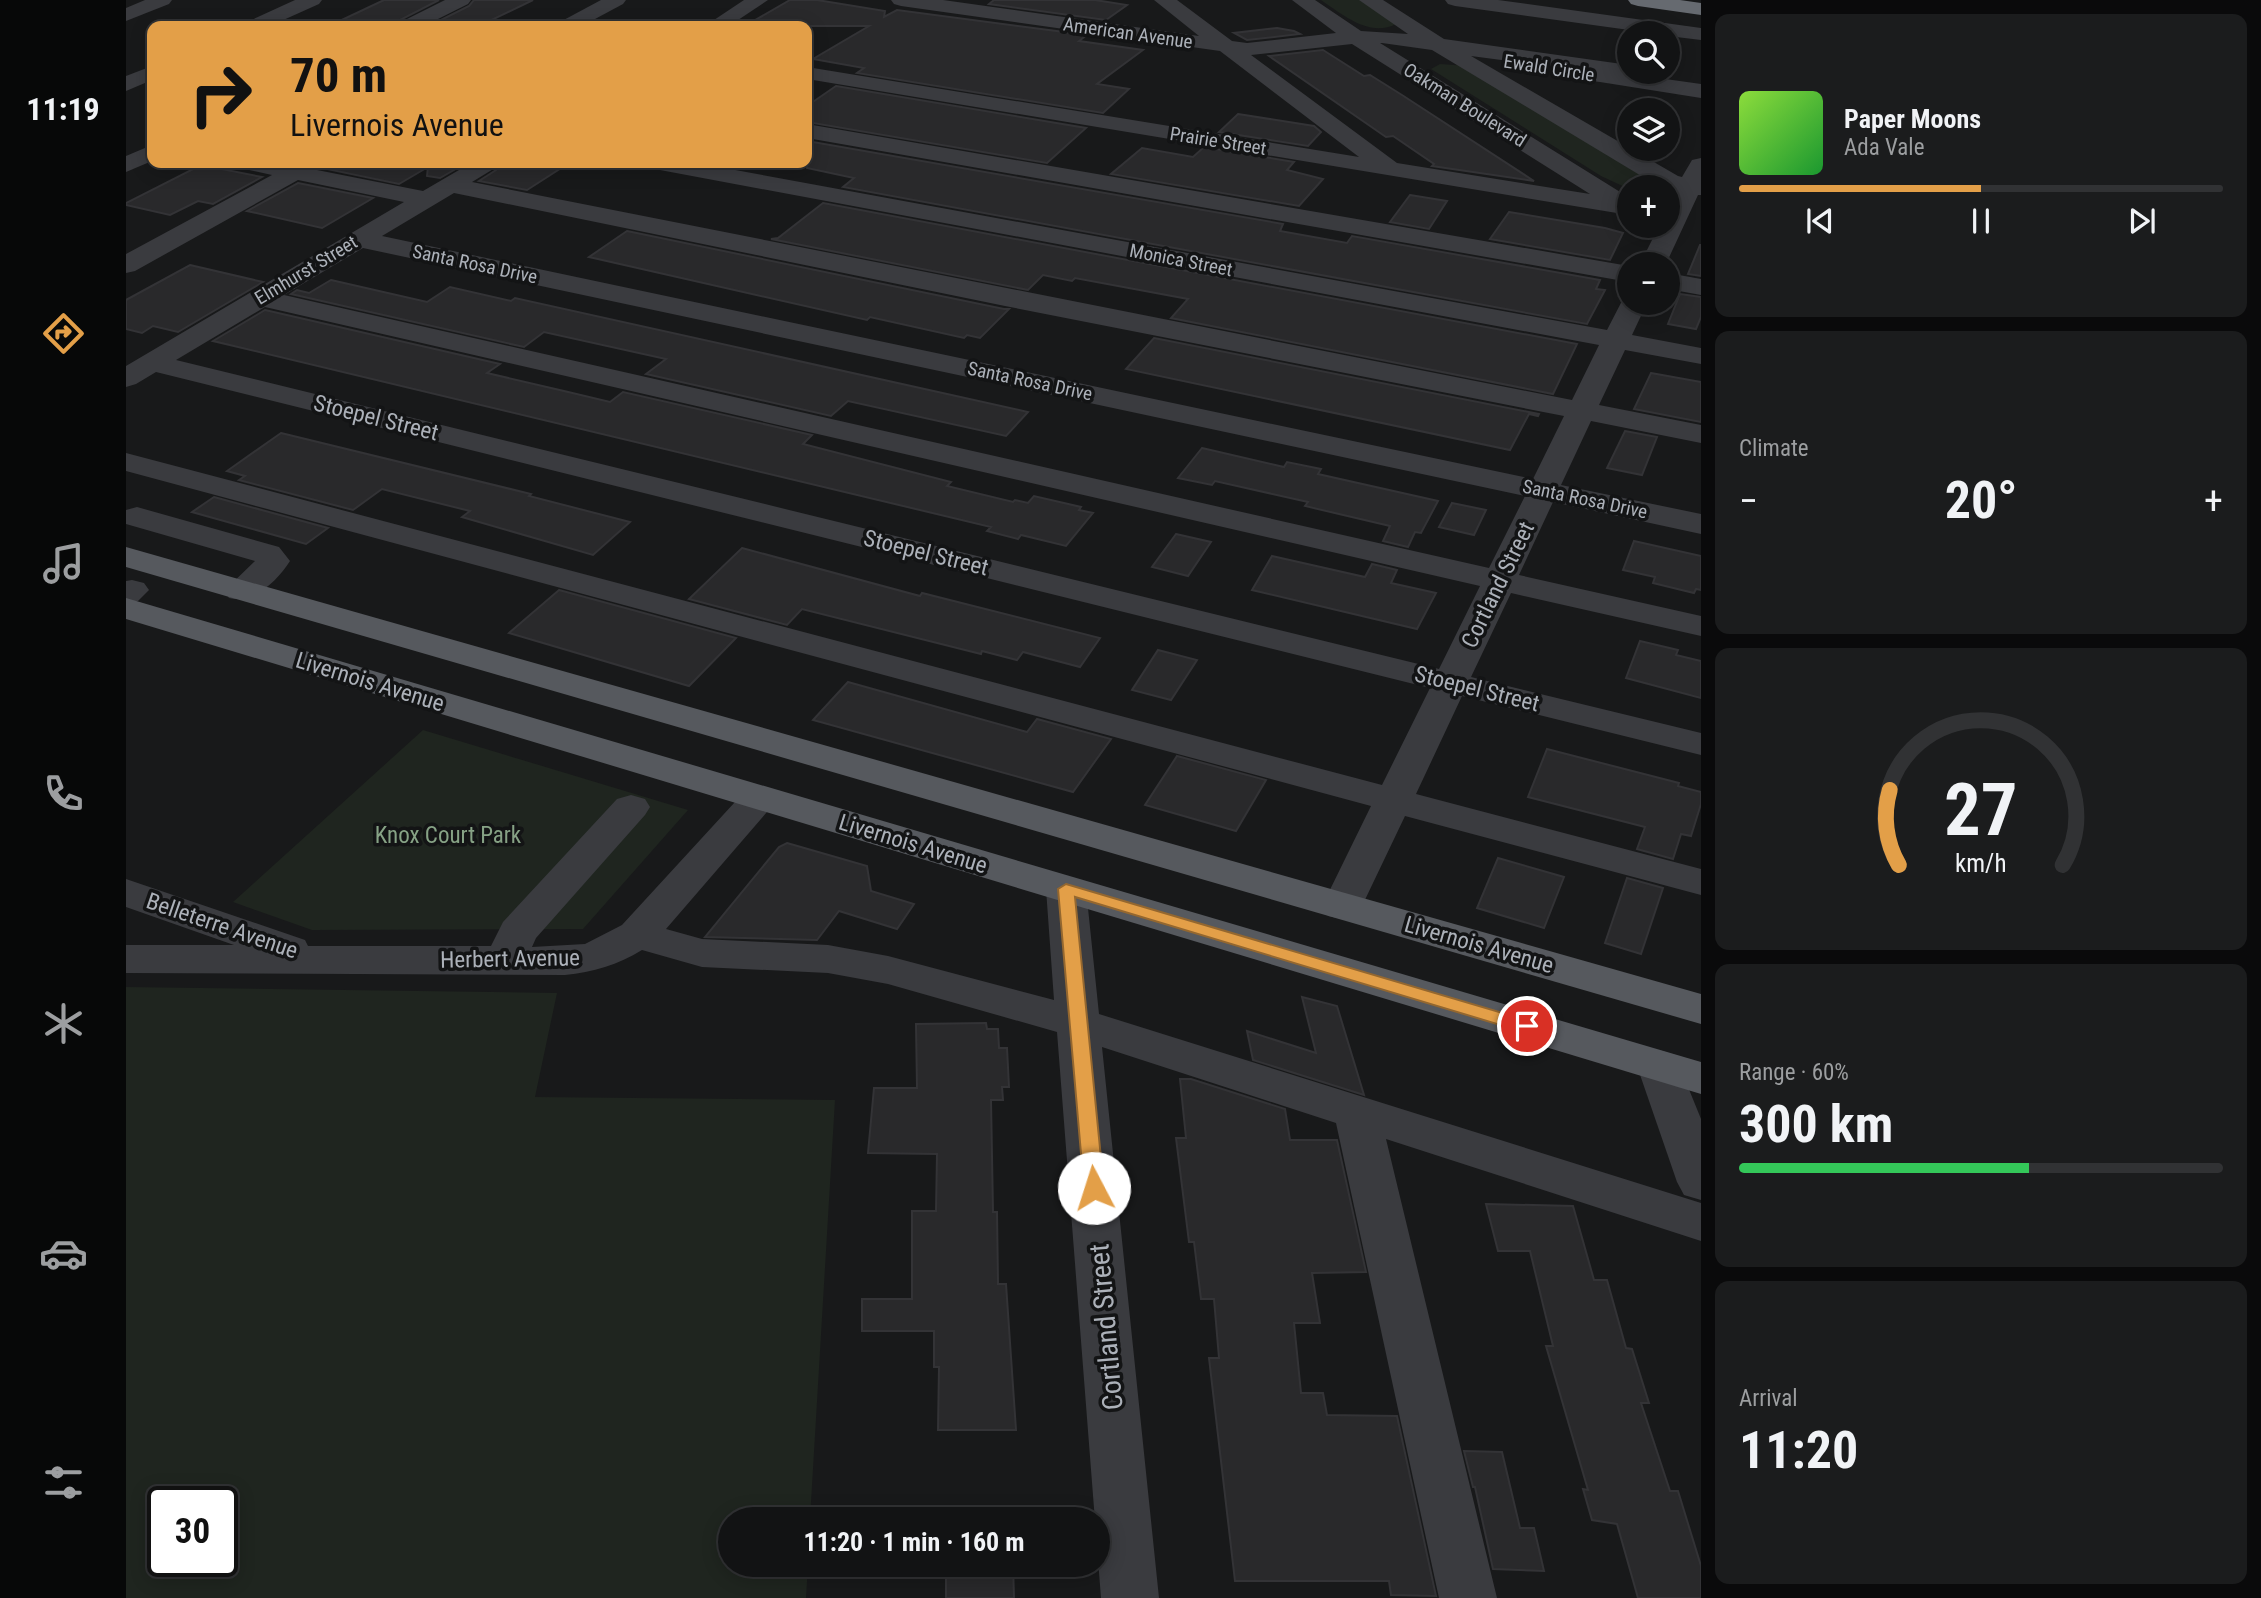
<!DOCTYPE html>
<html lang="en">
<head>
<meta charset="utf-8">
<style>
  :root { --surface:#121314; --page:#1b1c1d; --text:#f1f3f6; --muted:#9c9ea0; --line:#313234; --accent:#e39f48 }
  body { margin:0; font-family:"Roboto Condensed",sans-serif; background:var(--page); color:var(--text); height:100vh; display:flex; flex-direction:column; font-size:26px; white-space:nowrap }
  * { box-sizing:border-box; margin:0 }
  p { font-size:23px; color:var(--muted) }
  .icon { flex:none; width:38px; height:38px; fill:none; stroke:currentColor; stroke-width:2; stroke-linecap:round; stroke-linejoin:round }
  .map { position:relative; flex:1; overflow:hidden }
  .sheet { display:flex; flex-direction:column; gap:14px; padding:14px; background:#0a0a0b; width:560px }
  .sheet>* { flex:none }
  .guide { position:absolute; left:21px; top:21px; width:665px; height:147px; border-radius:14px; box-shadow:0 4px 18px #0003,0 0 0 2px var(--line); background:#e39f48; color:#111; overflow:hidden }
  .controls { position:absolute; left:1491px; top:21px; display:grid; gap:14px }
  .controls a { display:grid; place-items:center; width:63px; height:63px; border-radius:50%; background:var(--surface); box-shadow:0 4px 18px #0003,0 0 0 2px var(--line); font-size:35px }
  .speed { position:absolute; left:21px; top:1486px; display:flex; gap:14px; font-size:35px; font-weight:700; text-align:center }
  .speed>* { display:grid; place-content:center; width:91px; height:91px; border-radius:50%; background:var(--surface); box-shadow:0 4px 18px #0003,0 0 0 2px var(--line); line-height:1 }
  .speed .limit { border:4px solid #111; border-radius:10px; background:#fff; color:#111 }
  .pin { position:absolute; display:grid; place-items:center; width:60px; height:60px; color:#fff; margin:-30px; border:4px solid #fff; border-radius:50%; box-shadow:0 2px 7px #0007 }
  .me { position:absolute; width:77px; margin:-38px; rotate:355deg; stroke-linejoin:round; filter:drop-shadow(0 0 5px #0008) }
  .turn { display:flex; align-items:center; gap:24px; height:147px; padding:0 28px; font-size:32px }
  .turn .icon { width:91px; height:91px; stroke-width:2.5 }
  .turn b { display:block; font-size:49px; line-height:60px }
  .big { font-size:52px; font-weight:700; line-height:1.1 }
  .sheet .card { flex:1; display:flex; flex-direction:column; justify-content:center; gap:10px; min-width:0; padding:0 24px; border-radius:14px; background:var(--page) }
  .sheet .dial { align-items:center; gap:0 }
  .dial svg { height:182px; overflow:visible; fill:none; stroke:var(--line); stroke-width:7; stroke-linecap:round; text-anchor:middle }
  .dial text { fill:var(--text); stroke:none }
  .song { display:flex; align-items:center; gap:21px }
  .cover { width:84px; height:84px; border-radius:10px; background:linear-gradient(135deg,hsl(90 70% 55%),hsl(130 70% 35%)) }
  .played { height:7px; border-radius:4px; background:linear-gradient(90deg,var(--accent) 50%,var(--line) 50%) }
  .keys { display:flex; justify-content:space-around; direction:ltr }
  .heat { display:flex; justify-content:space-between; align-items:center; font-size:38px; direction:ltr }
  .charge { height:10px; border-radius:5px; background:linear-gradient(90deg,#34c759 60%,var(--line) 0) }
  .trip { position:absolute; left:592px; top:1507px; width:392px; height:70px; border-radius:35px; background:var(--surface); box-shadow:0 4px 18px #0003,0 0 0 2px var(--line); font-weight:700; line-height:70px; text-align:center }
  main { display:flex; flex:1; min-height:0 }
  .tabs { display:flex; flex-direction:column; width:126px; justify-content:space-around; align-items:center; background:#070808; color:var(--muted) }
  .tabs .icon { width:49px; height:49px }
  .tabs .current { color:var(--accent) }
  .tabs b { font-size:32px; color:var(--text) }
  .map>svg:first-child { display:block }
  .green { fill:#1f251f; fill-rule:evenodd }
  .building { fill:#29292b; stroke:#333336; stroke-width:2 }
  .lines { fill:none; stroke-linecap:round; stroke-linejoin:round }
  .minor { fill:#3a3b3f; fill-rule:evenodd }
  .major { fill:#56595e; fill-rule:evenodd }
  .highway { fill:#666a70; fill-rule:evenodd }
  .route { fill:#e39f48; stroke:#94672f; stroke-width:2 }
  .labels { text-anchor:middle; dominant-baseline:central; stroke-width:7; stroke-linejoin:round; paint-order:stroke }
  .far-street-label { font-size:19px; fill:#acb1b9; stroke:#131415 }
  .street-label { font-size:23px; fill:#acb1b9; stroke:#131415 }
  .park-label { font-size:23px; fill:#86a285; stroke:#131415 }
  .near-street-label { font-size:28px; fill:#acb1b9; stroke:#131415 }
</style>
</head>
<body>
<main>
<nav class="tabs">
<b>11:19</b>
<svg class="icon current" aria-label="directions" viewBox="0 0 24 24"><path d="M12 3l9 9-9 9-9-9zM9 14v-3h6M13 9l2 2-2 2"/></svg>
<svg class="icon" aria-label="music" viewBox="0 0 24 24"><path d="M9 18V5l10-2v13"/><circle cx="6" cy="18" r="3"/><circle cx="16" cy="16" r="3"/></svg>
<svg class="icon" aria-label="phone" viewBox="0 0 24 24"><path d="M5 4h4l2 5-3 2q2 4 5 5l2-3 5 2v4C11 20 4 13 5 4z"/></svg>
<svg class="icon" aria-label="climate" viewBox="0 0 24 24"><path d="M12 3v18M4 7l16 10M4 17L20 7"/></svg>
<svg class="icon" aria-label="car" viewBox="0 0 24 24"><path d="M5 17H2v-5l4-1 3-4h7l3 4 3 1v5h-3M9 17h6M6 11h13"/><circle cx="7" cy="17" r="2"/><circle cx="17" cy="17" r="2"/></svg>
<svg class="icon" aria-label="filters" viewBox="0 0 24 24"><path d="M4 7h16M4 17h16"/><circle cx="9" cy="7" r="2"/><circle cx="15" cy="17" r="2"/></svg>
</nav>
<div class="map">
<svg width="1575" height="1598" viewBox="0 0 1575 1598">
  <rect width="100%" height="100%" fill="#18191a"/>
  <g class="green">
    <path d="M 1195,0 L 1234,0 L 1270,24 C 1243,38 1216,14 1195,0 Z"/>
    <path d="M 1314,64 L 1342,66 L 1532,185 L 1503,189 L 1475,176 L 1305,69 Z"/>
    <path d="M 297,730 L 562,810 L 457,929 L 186,930 L 107,902 Z"/>
    <path d="M 0,987 L 431,993 L 409,1097 L 709,1100 L 684,1519 L 604,1519 L 604,1564 L 682,1565 L 680,1598 L 0,1598 ZM 37,1502 L 96,1502 L 96,1561 L 37,1561 Z"/>
  </g>
  <g class="building">
    <path d="M 258,0 L 313,0 L 274,20 L 269,26 L 203,26 Z"/>
    <path d="M 348,0 L 407,0 L 353,26 L 303,26 L 343,6 Z"/>
    <path d="M 664,0 L 691,0 L 759,11 L 758,17 L 771,10 L 961,35 L 953,41 L 1017,50 L 971,84 L 1003,89 L 977,113 L 731,73 L 738,68 L 687,59 L 743,26 L 619,26 Z"/>
    <path d="M 868,0 L 969,0 L 1001,5 L 980,20 L 863,4 Z"/>
    <path d="M 1151,28 L 1168,31 L 1174,34 L 1121,40 L 1108,33 Z"/>
    <path d="M 1197,50 L 1238,76 L 1244,75 L 1276,95 L 1408,181 L 1306,166 L 1308,164 L 1267,136 L 1260,137 L 1143,56 Z"/>
    <path d="M 710,86 L 960,128 L 921,163 L 681,122 L 681,106 Z"/>
    <path d="M 1112,114 L 1188,126 L 1195,132 L 1182,146 L 1093,132 Z"/>
    <path d="M 681,141 L 1157,224 L 1154,231 L 1221,243 L 1226,236 L 1474,280 L 1470,289 L 1479,290 L 1461,324 L 717,187 L 728,178 L 681,168 Z"/>
    <path d="M 1078,147 L 1168,162 L 1161,170 L 1197,179 L 1173,206 L 985,174 L 1016,148 L 1067,157 Z"/>
    <path d="M 201,163 L 340,163 L 314,178 L 301,176 L 302,167 L 273,184 L 196,168 Z"/>
    <path d="M 376,163 L 443,163 L 401,190 L 353,181 L 370,170 Z"/>
    <path d="M 75,165 L 136,177 L 87,204 L 72,201 L 44,215 L 0,205 L 0,203 Z"/>
    <path d="M 172,183 L 247,198 L 196,228 L 121,211 Z"/>
    <path d="M 1284,195 L 1321,201 L 1303,229 L 1264,222 Z"/>
    <path d="M 697,203 L 1451,344 L 1427,394 L 1045,318 L 1062,299 L 949,278 L 946,281 L 917,275 L 902,290 L 645,239 L 652,238 Z"/>
    <path d="M 1383,212 L 1479,228 L 1497,233 L 1484,260 L 1364,239 Z"/>
    <path d="M 501,231 L 878,309 L 883,309 L 854,338 L 841,335 L 838,338 L 744,317 L 741,320 L 463,257 Z"/>
    <path d="M 1574,245 L 1575,245 L 1575,276 L 1562,274 Z"/>
    <path d="M 64,265 L 137,282 L 52,332 L 27,326 L 16,333 L 0,329 L 0,300 Z"/>
    <path d="M 205,280 L 301,302 L 324,287 L 385,301 L 389,298 L 902,412 L 880,436 L 722,401 L 705,416 L 520,374 L 540,359 L 418,332 L 398,347 L 165,294 L 171,290 L 183,293 Z"/>
    <path d="M 1554,294 L 1575,297 L 1575,317 L 1570,329 L 1542,324 Z"/>
    <path d="M 139,310 L 374,364 L 361,373 L 438,391 L 484,402 L 497,392 L 686,435 L 677,444 L 825,482 L 821,486 L 887,502 L 889,500 L 902,503 L 908,496 L 955,507 L 953,510 L 967,513 L 940,546 L 895,535 L 892,539 L 861,531 L 865,527 L 87,341 Z"/>
    <path d="M 1028,338 L 1413,414 L 1412,416 L 1403,414 L 1384,450 L 1000,369 Z"/>
    <path d="M 1525,373 L 1575,382 L 1575,422 L 1508,409 Z"/>
    <path d="M 1499,431 L 1531,437 L 1516,475 L 1481,468 Z"/>
    <path d="M 155,433 L 405,494 L 403,496 L 504,522 L 467,555 L 336,517 L 344,511 L 256,489 L 227,510 L 113,480 L 119,476 L 101,471 Z"/>
    <path d="M 1076,448 L 1158,467 L 1161,462 L 1195,469 L 1192,474 L 1312,501 L 1295,533 L 1289,532 L 1282,547 L 1257,541 L 1264,526 L 1179,506 L 1182,502 L 1089,481 L 1086,485 L 1052,478 Z"/>
    <path d="M 88,497 L 202,528 L 180,544 L 66,512 Z"/>
    <path d="M 1326,503 L 1360,510 L 1348,535 L 1313,527 Z"/>
    <path d="M 1050,534 L 1085,542 L 1062,576 L 1026,567 Z"/>
    <path d="M 1508,541 L 1575,556 L 1575,590 L 1570,589 L 1568,593 L 1527,583 L 1529,577 L 1497,570 Z"/>
    <path d="M 616,548 L 794,596 L 796,593 L 974,638 L 954,667 L 897,652 L 891,660 L 856,651 L 855,654 L 676,609 L 661,625 L 563,599 Z"/>
    <path d="M 1146,556 L 1239,577 L 1246,564 L 1271,570 L 1265,583 L 1310,593 L 1291,629 L 1126,590 Z"/>
    <path d="M 433,590 L 610,638 L 563,686 L 383,633 Z"/>
    <path d="M 1514,641 L 1552,650 L 1550,655 L 1575,661 L 1575,698 L 1500,678 Z"/>
    <path d="M 1032,650 L 1071,660 L 1045,700 L 1006,690 Z"/>
    <path d="M 722,682 L 901,732 L 911,719 L 985,739 L 947,792 L 687,720 Z"/>
    <path d="M 1421,749 L 1553,783 L 1552,786 L 1575,792 L 1575,804 L 1565,836 L 1555,834 L 1547,859 L 1511,849 L 1519,827 L 1402,797 Z"/>
    <path d="M 1051,756 L 1140,780 L 1110,831 L 1019,805 Z"/>
    <path d="M 661,843 L 741,866 L 745,891 L 788,904 L 771,929 L 713,911 L 691,940 L 579,937 L 653,847 Z"/>
    <path d="M 1372,858 L 1438,877 L 1418,928 L 1351,908 Z"/>
    <path d="M 1501,878 L 1537,888 L 1515,954 L 1479,943 Z"/>
    <path d="M 1176,997 L 1211,1006 L 1238,1095 L 1127,1060 L 1121,1031 L 1190,1053 Z"/>
    <path d="M 860,1023 L 861,1029 L 872,1029 L 873,1048 L 881,1048 L 883,1087 L 876,1087 L 877,1100 L 865,1100 L 867,1212 L 871,1212 L 872,1284 L 880,1284 L 890,1430 L 812,1430 L 813,1367 L 808,1367 L 808,1331 L 736,1331 L 736,1299 L 786,1299 L 786,1211 L 810,1211 L 811,1154 L 742,1153 L 748,1088 L 791,1088 L 790,1024 Z"/>
    <path d="M 1054,1079 L 1065,1079 L 1159,1109 L 1164,1140 L 1211,1140 L 1240,1272 L 1186,1273 L 1194,1323 L 1168,1323 L 1175,1393 L 1197,1393 L 1201,1415 L 1271,1416 L 1310,1596 L 1265,1595 L 1263,1581 L 1109,1581 L 1083,1358 L 1093,1358 L 1088,1299 L 1075,1299 L 1068,1242 L 1063,1242 L 1050,1138 L 1060,1138 Z"/>
    <path d="M 1360,1204 L 1447,1206 L 1468,1280 L 1481,1280 L 1500,1348 L 1506,1349 L 1523,1403 L 1515,1403 L 1544,1491 L 1552,1491 L 1575,1566 L 1575,1598 L 1512,1598 L 1491,1524 L 1466,1520 L 1457,1489 L 1462,1490 L 1420,1346 L 1427,1346 L 1404,1251 L 1372,1251 Z"/>
    <path d="M 1338,1451 L 1376,1452 L 1394,1528 L 1408,1528 L 1418,1571 L 1367,1569 L 1349,1487 L 1347,1487 Z"/>
    <path d="M 813,1564 L 887,1564 L 888,1598 L 820,1598 L 820,1572 L 813,1572 Z"/>
  </g>
  <g class="lines">
    <g class="minor">
      <path d="M 19,0 L 46,0 L 43,4 L 0,21 L 0,8 Z"/>
      <path d="M 169,0 L 196,0 L 193,4 L 144,26 L 118,26 L 121,22 Z"/>
      <path d="M 319,0 L 345,0 L 342,4 L 298,26 L 272,26 L 275,22 Z"/>
      <path d="M 475,0 L 500,0 L 497,4 L 456,26 L 431,26 L 434,22 Z"/>
      <path d="M 618,0 L 642,0 L 603,26 L 579,26 Z"/>
      <path d="M 765,0 L 817,0 L 1073,36 L 1028,0 L 1051,0 L 1106,41 L 1121,43 L 1210,33 L 1166,0 L 1189,0 L 1235,31 L 1282,34 L 1233,0 L 1257,0 L 1318,39 L 1503,65 L 1503,72 L 1513,72 L 1511,75 L 1575,84 L 1575,98 L 1474,82 L 1466,81 L 1463,76 L 1466,72 L 1345,56 L 1552,176 L 1556,177 L 1566,160 L 1575,158 L 1575,195 L 1572,195 L 1540,264 L 1514,264 L 1533,226 L 1542,226 L 1542,207 L 1550,190 L 1522,180 L 1306,50 L 1256,43 L 1254,43 L 1499,195 L 1503,201 L 1503,215 L 681,79 L 681,67 L 1233,157 L 1094,51 L 775,6 L 768,4 ZM 1226,44 L 1464,194 L 1271,163 L 1125,55 Z"/>
      <path d="M 1319,0 L 1372,0 L 1575,28 L 1575,40 L 1542,36 L 1542,33 L 1525,33 L 1329,6 L 1322,4 Z"/>
      <path d="M 26,66 L 26,80 L 0,91 L 0,76 Z"/>
      <path d="M 681,124 L 1503,266 L 1503,282 L 681,138 Z"/>
      <path d="M 26,145 L 26,161 L 0,172 L 0,156 Z"/>
      <path d="M 110,163 L 198,163 L 191,170 L 297,191 L 345,163 L 373,163 L 369,168 L 346,182 L 1446,400 L 1473,345 L 534,170 L 526,168 L 522,163 L 571,163 L 1481,330 L 1498,297 L 1503,296 L 1503,303 L 1521,303 L 1506,335 L 1575,348 L 1575,364 L 1499,350 L 1473,405 L 1575,425 L 1575,443 L 1465,421 L 1435,485 L 1575,514 L 1575,534 L 1427,502 L 1393,575 L 1575,616 L 1575,636 L 1385,593 L 1345,677 L 1575,733 L 1575,755 L 1336,696 L 1290,794 L 1575,869 L 1575,895 L 1279,816 L 1236,906 L 1230,916 L 1216,919 L 1202,916 L 1196,906 L 1245,806 L 0,471 L 0,453 L 1256,785 L 1304,688 L 30,372 L 10,384 L 0,387 L 0,366 L 278,202 L 172,180 L 9,271 L 0,273 L 0,254 L 146,175 L 114,168 ZM 328,193 L 879,306 L 1438,416 L 1407,479 L 256,236 ZM 237,248 L 1399,496 L 1363,568 L 158,295 ZM 139,307 L 1354,586 L 1313,669 L 50,360 Z"/>
      <path d="M 1542,273 L 1575,279 L 1575,295 L 1542,289 Z"/>
      <path d="M 11,507 L 153,547 L 164,561 C 151,581 128,604 103,598 L 98,591 L 129,561 L 0,524 L 0,510 Z"/>
      <path d="M 6,580 L 18,583 L 23,590 L 12,601 L 0,604 L 0,581 Z"/>
      <path d="M 634,786 L 648,790 L 653,798 L 540,929 L 576,939 L 702,945 L 762,956 L 928,1000 L 920,889 L 926,880 L 940,876 L 954,880 L 960,889 L 973,1014 L 1575,1203 L 1575,1241 L 1260,1139 L 1371,1598 L 1313,1598 L 1210,1123 L 976,1047 L 1033,1598 L 975,1598 L 931,1032 L 762,984 L 702,973 L 576,967 L 516,950 C 492,965 467,972 439,975 L 0,973 L 0,945 L 108,945 L 0,907 L 0,879 L 179,940 L 182,946 L 365,946 L 377,922 L 491,799 L 505,795 L 519,799 L 524,807 L 519,815 L 410,938 L 406,947 L 459,944 L 496,925 L 620,790 Z"/>
      <path d="M 1533,1050 L 1549,1055 L 1575,1119 L 1575,1200 L 1558,1195 L 1551,1182 L 1511,1066 L 1517,1055 Z"/>
    </g>
    <g class="major">
      <path d="M 0,547 L 1575,994 L 1575,1024 L 0,567 Z"/>
      <path d="M 0,598 L 1575,1062 L 1575,1094 L 0,619 Z"/>
    </g>
    <path class="highway" d="M 1502,0 L 1554,0 L 1575,3 L 1575,15 L 1512,6 L 1505,4 Z"/>
  </g>
  <path class="route" d="M 940,884 L 1407,1022 L 1410,1026 L 1407,1031 L 1401,1033 L 949,897 L 978,1188 L 975,1193 L 968,1196 L 961,1193 L 958,1188 L 932,889 Z"/>
  <g class="labels">
    <g class="far-street-label">
      <text transform="translate(1002 33) rotate(8)">American Avenue</text>
      <text transform="translate(1423 68) rotate(9)">Ewald Circle</text>
      <text transform="translate(1339 105) rotate(32)">Oakman Boulevard</text>
      <text transform="translate(1092 141) rotate(9)">Prairie Street</text>
      <text transform="translate(1055 260) rotate(11)">Monica Street</text>
      <text transform="translate(349 264) rotate(12)">Santa Rosa Drive</text>
      <text transform="translate(180 270) rotate(-31)">Elmhurst Street</text>
      <text transform="translate(904 381) rotate(12)">Santa Rosa Drive</text>
      <text transform="translate(1459 499) rotate(12)">Santa Rosa Drive</text>
    </g>
    <g class="street-label">
      <text transform="translate(250 418) rotate(14)">Stoepel Street</text>
      <text transform="translate(800 553) rotate(14)">Stoepel Street</text>
      <text transform="translate(1372 585) rotate(-64)">Cortland Street</text>
      <text transform="translate(244 682) rotate(17)">Livernois Avenue</text>
      <text transform="translate(1351 689) rotate(14)">Stoepel Street</text>
      <text transform="translate(787 844) rotate(17)">Livernois Avenue</text>
      <text transform="translate(96 926) rotate(19)">Belleterre Avenue</text>
      <text transform="translate(1353 945) rotate(16)">Livernois Avenue</text>
      <text transform="translate(384 959) rotate(-1)">Herbert Avenue</text>
    </g>
    <g class="park-label">
      <text x="322" y="835">Knox Court Park</text>
    </g>
    <g class="near-street-label">
      <text transform="translate(980 1327) rotate(-95)">Cortland Street</text>
    </g>
  </g>
</svg>
<div class="controls">
<a><svg class="icon" aria-label="search" viewBox="0 0 24 24"><circle cx="10" cy="10" r="6"/><path d="M15 15l6 6"/></svg></a>
<a><svg class="icon" aria-label="layers" viewBox="0 0 24 24"><path d="M12 4l9 5-9 5-9-5zM3 14l9 5 9-5"/></svg></a>
<a>+</a>
<a>−</a>
</div>
<div class="speed"><div class="limit">30</div></div>
<div class="pin" style="left:1401px;top:1026px;background:#d93025"><svg class="icon" aria-label="arrive" viewBox="0 0 24 24"><path d="M6 21V4h12l-3 4 3 4H6"/></svg></div>
<svg class="me" style="left:968px;top:1188px" viewBox="-20 -20 40 40"><circle r="19" fill="#fff"/><path d="M0-13L10 11 0 6-10 11z" fill="#e39f48"/></svg>
<div class="trip">11:20 · 1 min · 160 m</div>
<div class="guide">
<div class="turn"><svg class="icon" aria-label="right" viewBox="0 0 24 24"><path d="M7 20v-9h11M14 6l5 5-5 5"/></svg><div><b>70 m</b>Livernois Avenue</div></div>
</div>
</div>
<section class="sheet">
<div class="card">
<div class="song"><i class="cover"></i><div><b>Paper Moons</b><p>Ada Vale</p></div></div>
<div class="played"></div>
<div class="keys"><svg class="icon" aria-label="previous" viewBox="0 0 24 24"><path d="M18 5L8 12l10 7zM5 5v14"/></svg><svg class="icon" aria-label="pause" viewBox="0 0 24 24"><path d="M8 5v14M16 5v14"/></svg><svg class="icon" aria-label="next" viewBox="0 0 24 24"><path d="M6 5l10 7-10 7zM19 5v14"/></svg></div>
</div>
<div class="card"><p>Climate</p>
<div class="heat"><a>−</a><b class="big">20°</b><a>+</a></div>
</div>
<div class="card dial"><svg viewBox="0 0 100 80">
<path d="M14 69A42 42 0 1 1 86 69"/>
<path d="M14 69A42 42 0 0 1 10 36" stroke="#e39f48"/>
<text x="50" y="56" font-size="32" font-weight="700">27</text>
<text x="50" y="72" font-size="11">km/h</text>
</svg></div>
<div class="card"><p>Range · 60%</p><b class="big">300 km</b><div class="charge"></div></div>
<div class="card"><p>Arrival</p><b class="big">11:20</b></div>
</section>
</main>
</body>
</html>
